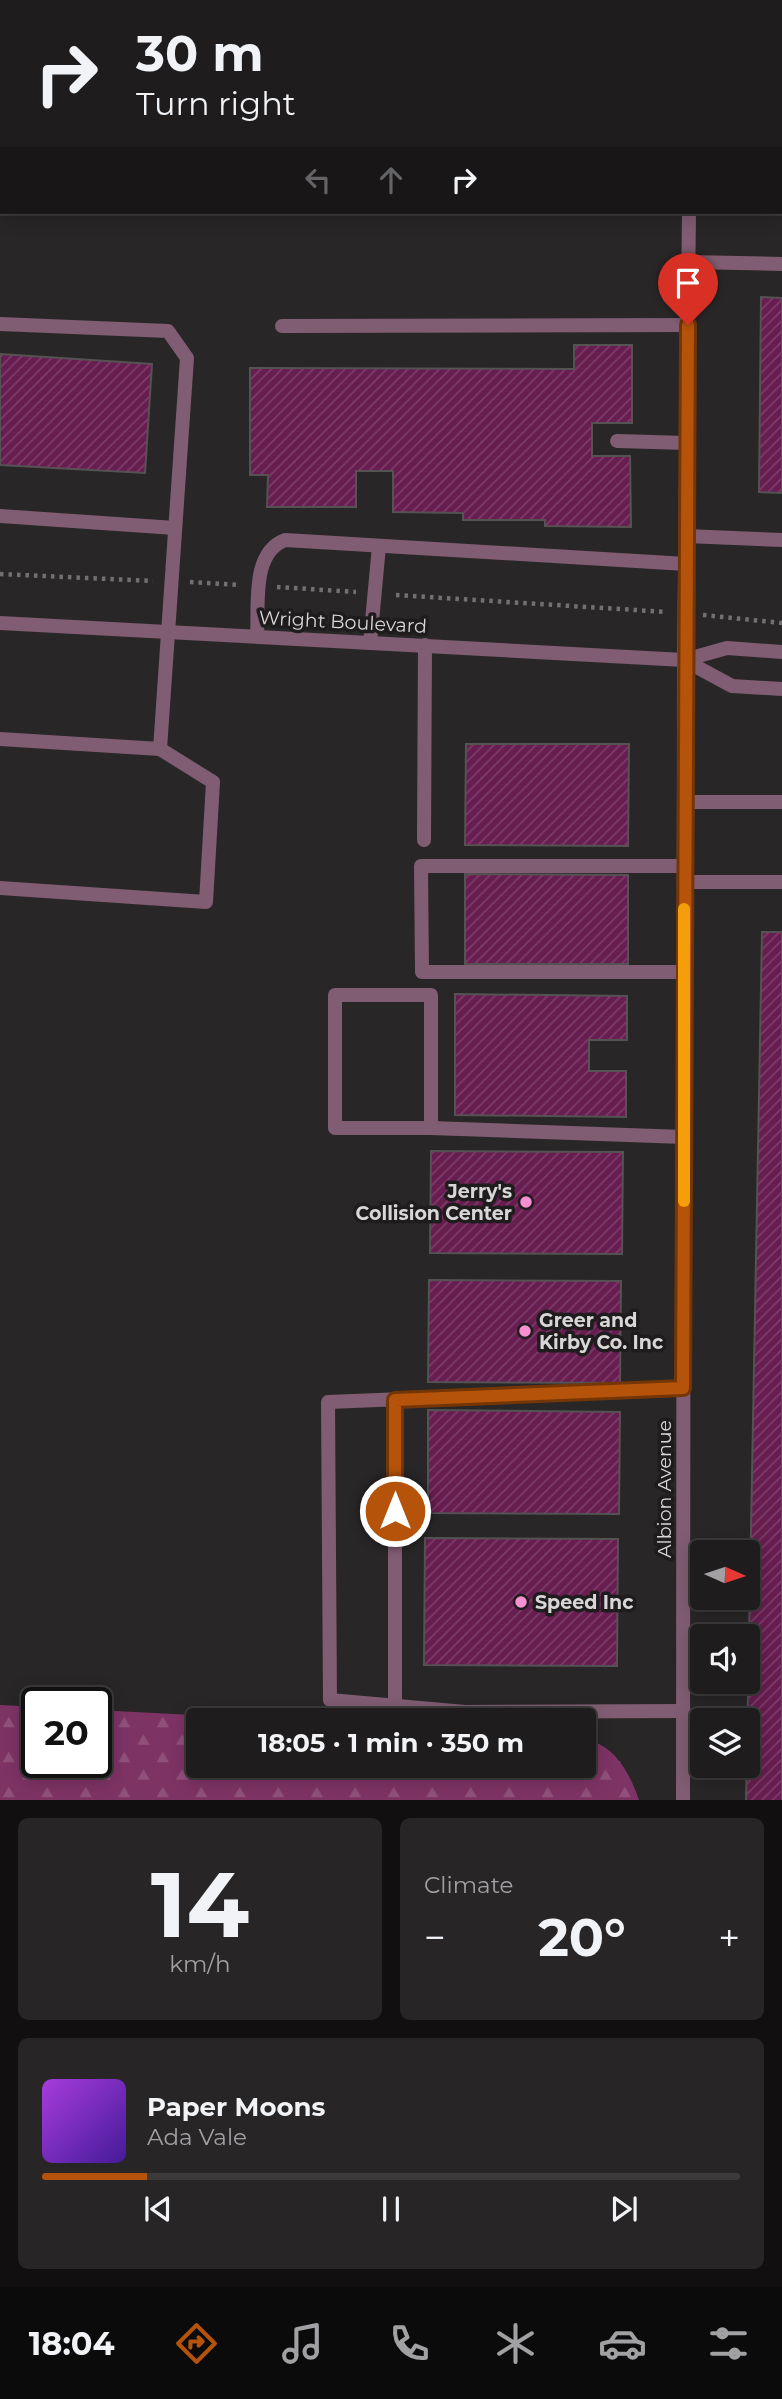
<!DOCTYPE html>
<html lang="en">
<head>
<meta charset="utf-8">
<style>
  :root { --surface:#1f1c1d; --page:#272526; --text:#f1f3f6; --muted:#a1a1a4; --line:#3c3a3b; --accent:#b45309 }
  body { margin:0; font-family:Montserrat,sans-serif; background:var(--page); color:var(--text); height:100vh; display:flex; flex-direction:column; font-size:26px; white-space:nowrap }
  * { box-sizing:border-box; margin:0 }
  p { font-size:23px; color:var(--muted) }
  .icon { flex:none; width:38px; height:38px; fill:none; stroke:currentColor; stroke-width:2; stroke-linecap:round; stroke-linejoin:round }
  .map { position:relative; height:1800px; overflow:hidden }
  .sheet { display:flex; flex-direction:column; gap:18px; padding:18px; background:#110f10; flex:1 }
  .sheet>* { flex:none }
  .guide { position:absolute; left:0px; top:0px; width:782px; height:214px; box-shadow:0 4px 18px #0003,0 0 0 2px var(--line); background:#1f1c1d; color:var(--text); overflow:hidden }
  .needle { width:46px; rotate:93deg }
  .buttons { position:absolute; left:690px; top:1540px; display:grid; gap:14px }
  .buttons a { display:grid; place-items:center; width:70px; height:70px; border-radius:7px; background:var(--surface); box-shadow:0 4px 18px #0003,0 0 0 2px var(--line); font-size:35px }
  .speed { position:absolute; left:21px; top:1687px; display:flex; gap:14px; font-size:35px; font-weight:700; text-align:center }
  .speed>* { display:grid; place-content:center; width:91px; height:91px; border-radius:50%; background:var(--surface); box-shadow:0 4px 18px #0003,0 0 0 2px var(--line); line-height:1 }
  .speed .limit { border:4px solid #111; border-radius:10px; background:#fff; color:#111 }
  .pin { position:absolute; display:grid; place-items:center; width:60px; height:60px; color:#fff; margin:-72px -30px; border-radius:50% 50% 50% 0; rotate:-45deg; box-shadow:0 0 7px #0007 }
  .pin .icon { rotate:45deg }
  .me { position:absolute; width:77px; margin:-38px; rotate:0deg; stroke-linejoin:round; filter:drop-shadow(0 0 5px #0008) }
  .turn { display:flex; align-items:center; gap:24px; height:147px; padding:0 21px; font-size:32px }
  .turn .icon { width:91px; height:91px; stroke-width:2.5 }
  .turn b { display:block; font-size:49px; line-height:60px }
  .lanes { display:flex; align-items:center; height:66px; padding:0 21px; background:#0003; justify-content:center; gap:35px; direction:ltr }
  .lanes .off { opacity:.35 }
  .big { font-size:52px; font-weight:700; line-height:1.1 }
  .sheet .widget { flex:1; display:flex; flex-direction:column; justify-content:center; gap:10px; min-width:0; padding:0 24px; border-radius:10px; background:var(--page) }
  .sheet .dial { align-items:center; gap:0 }
  .dial b { font-size:91px; line-height:1 }
  .song { display:flex; align-items:center; gap:21px }
  .cover { width:84px; height:84px; border-radius:10px; background:linear-gradient(135deg,hsl(280 70% 55%),hsl(260 70% 35%)) }
  .played { height:7px; border-radius:4px; background:linear-gradient(90deg,var(--accent) 15%,var(--line) 15%) }
  .keys { display:flex; justify-content:space-around; direction:ltr }
  .heat { display:flex; justify-content:space-between; align-items:center; font-size:38px; direction:ltr }
  .sheet .tiles { flex:1; display:grid; gap:18px; grid-template-columns:1fr 1fr }
  .widget:last-child { grid-column:span 2 }
  .trip { position:absolute; left:186px; top:1708px; width:410px; height:70px; border-radius:7px; background:var(--surface); box-shadow:0 4px 18px #0003,0 0 0 2px var(--line); font-weight:700; line-height:70px; text-align:center }
  .tabs { display:flex; height:112px; justify-content:space-around; align-items:center; background:#0c0b0c; color:var(--muted) }
  .tabs .icon { width:49px; height:49px }
  .tabs .current { color:var(--accent) }
  .tabs b { font-size:32px; color:var(--text) }
  .map>svg:first-child { display:block }
  .forest { fill:url(#forest-firs) }
  .building { fill:url(#building-hatch); stroke:#555254; stroke-width:2 }
  .lines { fill:none; stroke-linecap:round; stroke-linejoin:round }
  .path { stroke:#727071; stroke-width:4.5; stroke-dasharray:3.5 5; stroke-linecap:butt }
  .service { stroke:#805d72; stroke-width:14 }
  .minor { stroke:#805d72; stroke-width:14 }
  .tertiary { stroke:#805d72; stroke-width:14 }
  .route-casing { stroke:#753606; stroke-width:18 }
  .route { stroke:#b45309; stroke-width:12 }
  .slow { stroke:#f59e0b; stroke-width:12 }
  .poi-dot { fill:#f690d0; stroke:#1f1c1e; stroke-width:2.5 }
  .labels { text-anchor:middle; dominant-baseline:central; stroke-width:7; stroke-linejoin:round; paint-order:stroke }
  .street-label { font-size:19px; fill:#d8d6d7; stroke:#1f1c1e }
  .poi-label { font-size:19px; font-weight:bold; fill:#d8d6d7; stroke:#1f1c1e; text-anchor:start }
</style>
</head>
<body>
<div class="map">
<svg width="782" height="1801" viewBox="0 0 782 1801">
  <defs>
    <pattern id="forest-firs" width="22" height="20" patternUnits="userSpaceOnUse" patternTransform="scale(1.75)"><rect width="22" height="20" fill="#7e3365"/><path d="M5 1l3.5 6h-7zM16 11l3.5 6h-7z" fill="#90507a"/></pattern>
    <pattern id="building-hatch" width="6" height="6" patternUnits="userSpaceOnUse" patternTransform="scale(1.75)"><rect width="6" height="6" fill="#671d50"/><path d="M-1 1l2-2M0 6l6-6M5 7l2-2" fill="none" stroke="#7c3d68"/></pattern>
  </defs>
  <rect width="100%" height="100%" fill="#292627"/>
  <path class="forest" d="M 0,1705 L 37,1707 L 37,1762 L 96,1762 L 96,1710 L 289,1720 L 198,1720 L 198,1766 L 583,1766 L 583,1740 C 614,1742 630,1774 639,1800 L 0,1800 Z"/>
  <g class="building">
    <path d="M 395,0 L 632,0 L 395,2 Z"/>
    <path d="M 761,297 L 782,298 L 782,493 L 759,492 Z"/>
    <path d="M 574,345 L 632,345 L 632,423 L 592,423 L 592,456 L 630,456 L 631,527 L 545,526 L 545,520 L 463,520 L 463,513 L 393,512 L 393,471 L 356,471 L 356,507 L 267,507 L 268,475 L 250,475 L 250,368 L 574,369 Z"/>
    <path d="M 0,354 L 152,364 L 145,473 L 0,465 Z"/>
    <path d="M 466,744 L 629,744 L 628,846 L 465,845 Z"/>
    <path d="M 465,874 L 628,875 L 628,964 L 465,964 Z"/>
    <path d="M 762,932 L 782,932 L 782,1801 L 746,1801 Z"/>
    <path d="M 455,994 L 627,996 L 627,1040 L 589,1040 L 589,1071 L 626,1071 L 626,1117 L 455,1115 Z"/>
    <path d="M 431,1151 L 623,1152 L 622,1254 L 430,1253 Z"/>
    <path d="M 429,1280 L 621,1281 L 620,1383 L 428,1382 Z"/>
    <path d="M 428,1410 L 620,1412 L 619,1514 L 428,1513 Z"/>
    <path d="M 425,1538 L 618,1539 L 617,1666 L 424,1665 Z"/>
  </g>
  <g class="lines">
    <g class="path">
      <path d="M 0,574 L 153,581"/>
      <path d="M 190,582 L 240,585"/>
      <path d="M 277,587 L 356,592"/>
      <path d="M 396,595 L 667,612"/>
      <path d="M 703,615 L 782,623"/>
    </g>
    <g class="service">
      <path d="M 279,0 L 279,2"/>
      <path d="M 364,2 L 364,0"/>
      <path d="M 780,106 L 782,106"/>
      <path d="M 689,262 L 782,264"/>
      <path d="M 0,324 L 168,331 L 187,358 L 160,749 L 0,739"/>
      <path d="M 282,326 L 688,325"/>
      <path d="M 617,441 L 687,443"/>
      <path d="M 0,516 L 175,528"/>
      <path d="M 686,536 L 782,540"/>
      <path d="M 257,636 C 259,605 251,553 285,540 L 686,564"/>
      <path d="M 370,643 L 379,546"/>
      <path d="M 684,802 L 782,802"/>
      <path d="M 424,840 L 425,645"/>
      <path d="M 684,866 L 421,866 L 422,972 L 684,972"/>
      <path d="M 684,882 L 782,882"/>
      <path d="M 0,888 L 206,902 L 213,782 L 160,749"/>
      <path d="M 431,1128 L 335,1128 L 335,995 L 431,995 L 431,1128 L 684,1137"/>
      <path d="M 683,1388 L 328,1402 L 330,1700 L 465,1712 L 684,1711"/>
      <path d="M 395,1400 L 395,1705"/>
    </g>
    <g class="minor">
      <path d="M 692,2 L 692,0"/>
      <path d="M 683,1801 L 684,660 L 689,212"/>
    </g>
    <g class="tertiary">
      <path d="M 0,623 L 684,660 L 727,648 L 782,652"/>
      <path d="M 684,660 L 732,686 L 782,689"/>
    </g>
  </g>
  <g class="lines">
    <defs>
      <path id="route" d="M 395,1511 L 395,1400 L 683,1388 L 688,325"/>
    </defs>
    <use href="#route" class="route-casing"/>
    <use href="#route" class="route"/>
    <path class="slow" d="M 684,1201 L 684,909"/>
  </g>
  <g class="poi-dot">
    <circle cx="526" cy="1202" r="7"/>
    <circle cx="525" cy="1331" r="7"/>
    <circle cx="521" cy="1602" r="7"/>
  </g>
  <g class="labels">
    <g class="street-label">
      <text transform="translate(343 622) rotate(3)">Wright Boulevard</text>
      <text transform="translate(664 1489) rotate(-90)">Albion Avenue</text>
    </g>
    <g class="poi-label">
      <text x="512" y="1191" text-anchor="end">Jerry's<tspan x="512" dy="22">Collision Center</tspan></text>
      <text x="539" y="1320">Greer and<tspan x="539" dy="22">Kirby Co. Inc</tspan></text>
      <text x="535" y="1602">Speed Inc</text>
    </g>
  </g>
</svg>
<div class="buttons">
<a><svg class="needle" viewBox="-14 -14 28 28"><path d="M0-13l5 13h-10z" fill="#e53935"/><path d="M0 13l5-13h-10z" fill="#a1a1a4"/></svg></a>
<a><svg class="icon" aria-label="sound" viewBox="0 0 24 24"><path d="M4 9h4l5-4v14l-5-4H4zM17 9q2 3 0 6"/></svg></a>
<a><svg class="icon" aria-label="layers" viewBox="0 0 24 24"><path d="M12 4l9 5-9 5-9-5zM3 14l9 5 9-5"/></svg></a>
</div>
<div class="speed"><div class="limit">20</div></div>
<div class="pin" style="left:688px;top:325px;background:#d93025"><svg class="icon" aria-label="arrive" viewBox="0 0 24 24"><path d="M6 21V4h12l-3 4 3 4H6"/></svg></div>
<svg class="me" style="left:395px;top:1511px" viewBox="-20 -20 40 40"><circle r="17" fill="#b45309" stroke="#fff" stroke-width="3"/><path d="M0-11L8 9 0 5-8 9z" fill="#fff"/></svg>
<div class="trip">18:05 · 1 min · 350 m</div>
<div class="guide">
<div class="turn"><svg class="icon" aria-label="right" viewBox="0 0 24 24"><path d="M7 20v-9h11M14 6l5 5-5 5"/></svg><div><b>30 m</b>Turn right</div></div>
<div class="lanes"><svg class="icon off" aria-label="left" viewBox="0 0 24 24"><path d="M17 20v-9H6M10 6l-5 5 5 5"/></svg><svg class="icon off" aria-label="ahead" viewBox="0 0 24 24"><path d="M12 20V5M6 11l6-6 6 6"/></svg><svg class="icon" aria-label="right" viewBox="0 0 24 24"><path d="M7 20v-9h11M14 6l5 5-5 5"/></svg></div>
</div>
</div>
<section class="sheet">
<div class="tiles">
<div class="widget dial"><b>14</b><p>km/h</p></div>
<div class="widget"><p>Climate</p>
<div class="heat"><a>−</a><b class="big">20°</b><a>+</a></div>
</div>
<div class="widget">
<div class="song"><i class="cover"></i><div><b>Paper Moons</b><p>Ada Vale</p></div></div>
<div class="played"></div>
<div class="keys"><svg class="icon" aria-label="previous" viewBox="0 0 24 24"><path d="M18 5L8 12l10 7zM5 5v14"/></svg><svg class="icon" aria-label="pause" viewBox="0 0 24 24"><path d="M8 5v14M16 5v14"/></svg><svg class="icon" aria-label="next" viewBox="0 0 24 24"><path d="M6 5l10 7-10 7zM19 5v14"/></svg></div>
</div>
</div>
</section>
<nav class="tabs">
<b>18:04</b>
<svg class="icon current" aria-label="directions" viewBox="0 0 24 24"><path d="M12 3l9 9-9 9-9-9zM9 14v-3h6M13 9l2 2-2 2"/></svg>
<svg class="icon" aria-label="music" viewBox="0 0 24 24"><path d="M9 18V5l10-2v13"/><circle cx="6" cy="18" r="3"/><circle cx="16" cy="16" r="3"/></svg>
<svg class="icon" aria-label="phone" viewBox="0 0 24 24"><path d="M5 4h4l2 5-3 2q2 4 5 5l2-3 5 2v4C11 20 4 13 5 4z"/></svg>
<svg class="icon" aria-label="climate" viewBox="0 0 24 24"><path d="M12 3v18M4 7l16 10M4 17L20 7"/></svg>
<svg class="icon" aria-label="car" viewBox="0 0 24 24"><path d="M5 17H2v-5l4-1 3-4h7l3 4 3 1v5h-3M9 17h6M6 11h13"/><circle cx="7" cy="17" r="2"/><circle cx="17" cy="17" r="2"/></svg>
<svg class="icon" aria-label="filters" viewBox="0 0 24 24"><path d="M4 7h16M4 17h16"/><circle cx="9" cy="7" r="2"/><circle cx="15" cy="17" r="2"/></svg>
</nav>
</body>
</html>
